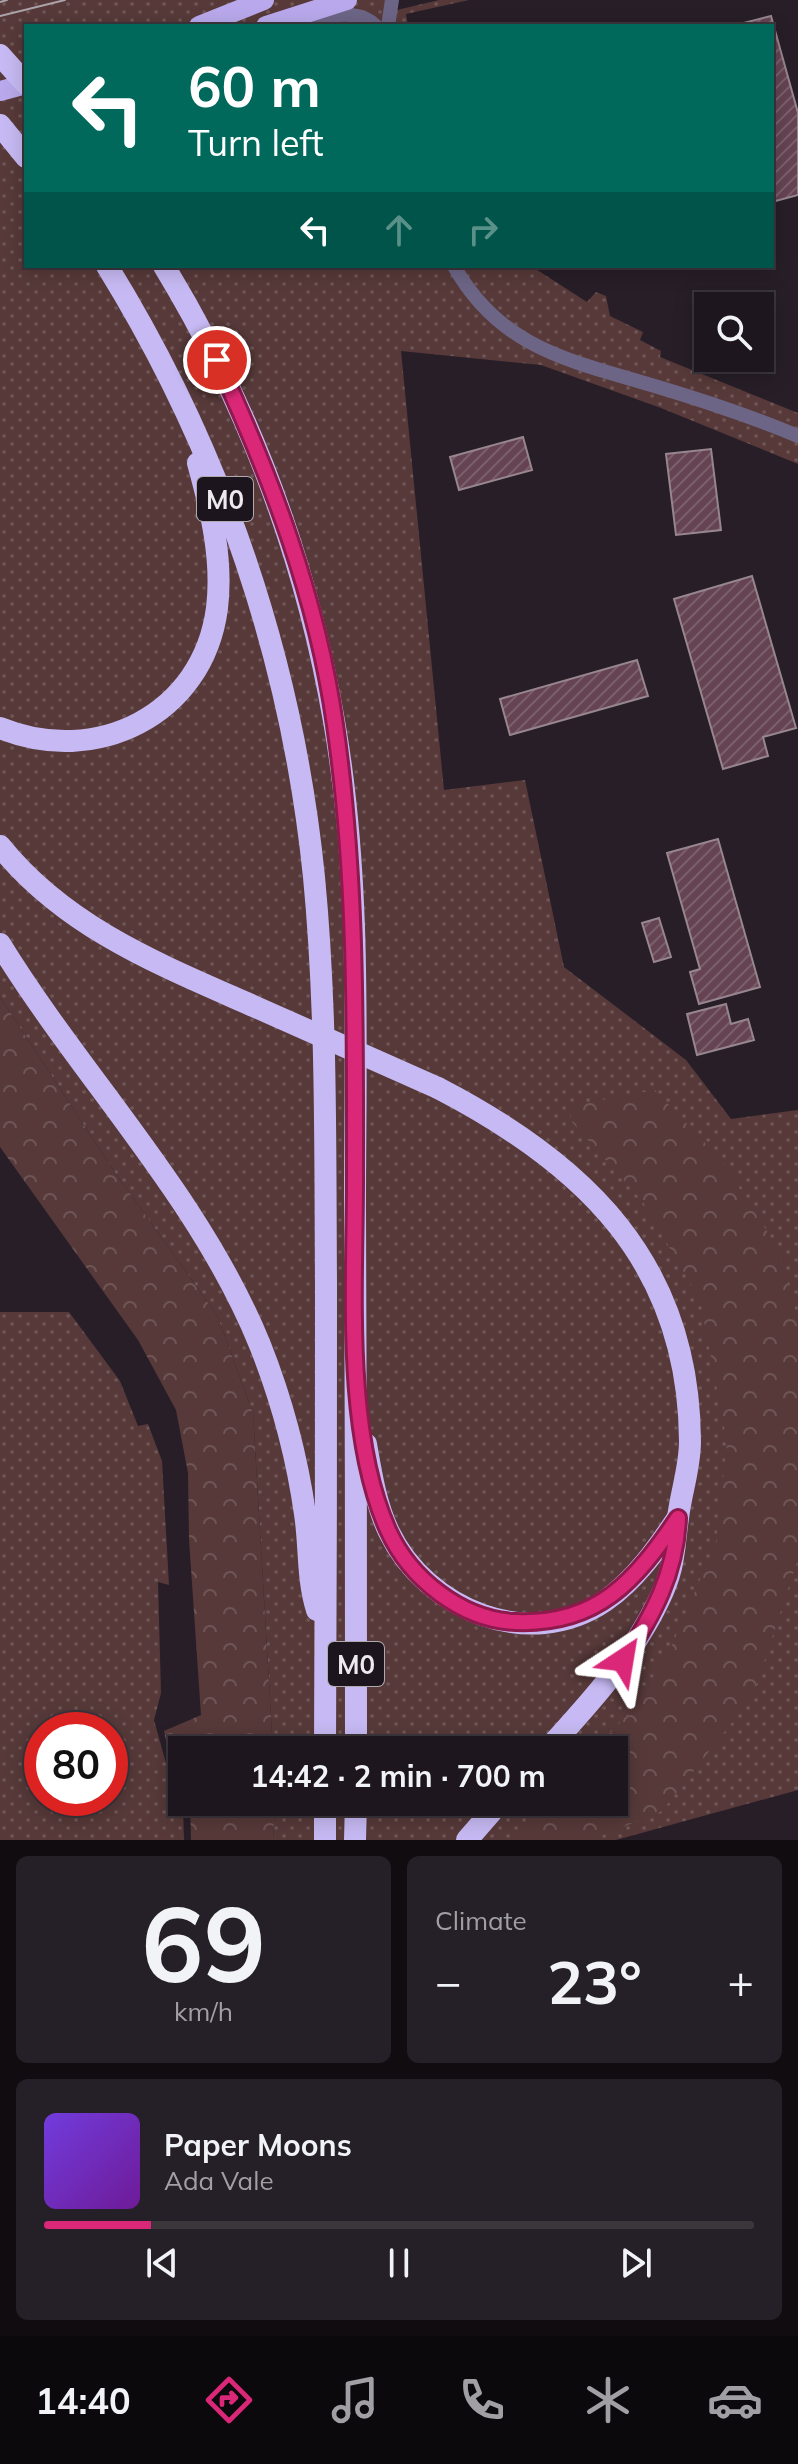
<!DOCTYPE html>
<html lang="en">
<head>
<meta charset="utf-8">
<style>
  :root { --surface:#1d161e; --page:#251f27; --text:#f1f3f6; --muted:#a09fa4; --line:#3b353c; --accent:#db2777 }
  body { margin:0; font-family:Mulish,sans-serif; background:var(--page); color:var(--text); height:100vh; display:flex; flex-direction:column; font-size:30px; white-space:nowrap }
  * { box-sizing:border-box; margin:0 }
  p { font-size:26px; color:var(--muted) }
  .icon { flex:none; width:44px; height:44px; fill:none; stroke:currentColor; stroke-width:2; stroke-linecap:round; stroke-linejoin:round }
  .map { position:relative; height:1840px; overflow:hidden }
  .side { display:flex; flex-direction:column; gap:16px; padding:16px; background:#100c10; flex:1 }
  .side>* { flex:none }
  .hud { position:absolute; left:24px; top:24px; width:750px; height:244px; border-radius:0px; box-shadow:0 4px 20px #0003,0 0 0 2px var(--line); background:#00695c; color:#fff; overflow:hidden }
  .fabs { position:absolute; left:694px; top:292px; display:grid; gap:16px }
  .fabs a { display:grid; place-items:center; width:80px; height:80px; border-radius:0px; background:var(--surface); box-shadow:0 4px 20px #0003,0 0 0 2px var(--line); font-size:40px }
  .speed { position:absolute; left:24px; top:1712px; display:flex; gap:16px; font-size:40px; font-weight:700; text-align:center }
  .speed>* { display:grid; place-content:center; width:104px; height:104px; border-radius:50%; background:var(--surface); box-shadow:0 4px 20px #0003,0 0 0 2px var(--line); line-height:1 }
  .speed .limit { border:12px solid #d22; background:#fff; color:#111 }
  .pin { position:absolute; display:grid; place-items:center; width:68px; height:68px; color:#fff; margin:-34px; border:4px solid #fff; border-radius:50%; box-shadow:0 2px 8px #0007 }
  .me { position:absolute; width:88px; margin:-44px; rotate:33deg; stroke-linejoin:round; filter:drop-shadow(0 0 6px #0008) }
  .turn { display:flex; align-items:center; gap:28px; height:168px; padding:0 32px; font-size:36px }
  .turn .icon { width:104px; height:104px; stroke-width:2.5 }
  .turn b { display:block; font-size:56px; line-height:68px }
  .lanes { display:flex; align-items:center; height:76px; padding:0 32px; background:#0003; justify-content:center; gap:40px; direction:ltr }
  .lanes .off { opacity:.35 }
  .big { font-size:60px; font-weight:700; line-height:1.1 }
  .side .widget { flex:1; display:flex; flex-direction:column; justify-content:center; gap:12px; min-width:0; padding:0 28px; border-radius:12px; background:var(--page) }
  .side .dial { align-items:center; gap:0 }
  .dial b { font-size:104px; line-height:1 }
  .song { display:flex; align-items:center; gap:24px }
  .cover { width:96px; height:96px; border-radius:12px; background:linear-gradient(135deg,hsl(260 70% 55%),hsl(280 70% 35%)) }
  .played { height:8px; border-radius:4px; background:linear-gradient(90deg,var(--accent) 15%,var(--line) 15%) }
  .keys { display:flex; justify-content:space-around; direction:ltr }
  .heat { display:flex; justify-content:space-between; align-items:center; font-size:44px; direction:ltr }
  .side .tiles { flex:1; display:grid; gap:16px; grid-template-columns:1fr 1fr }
  .widget:last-child { grid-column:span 2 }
  .trip { position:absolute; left:168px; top:1736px; width:460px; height:80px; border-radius:0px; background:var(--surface); box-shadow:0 4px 20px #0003,0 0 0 2px var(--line); font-weight:700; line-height:80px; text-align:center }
  .menu { display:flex; height:128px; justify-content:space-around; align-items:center; background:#0c090c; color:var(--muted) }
  .menu .icon { width:56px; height:56px }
  .menu .on { color:var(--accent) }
  .menu b { font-size:36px; color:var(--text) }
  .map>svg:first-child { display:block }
  .grass { fill:url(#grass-dots); fill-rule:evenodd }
  .forest { fill:url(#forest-crowns) }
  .building { fill:url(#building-hatch); stroke:#97868d; stroke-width:2 }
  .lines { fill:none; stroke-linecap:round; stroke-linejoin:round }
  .minor { stroke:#6d6586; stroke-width:14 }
  .primary { stroke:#b9a9ec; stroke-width:20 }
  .trunk { stroke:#c7baf4; stroke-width:22 }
  .tram { stroke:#aaa3ab; stroke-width:2 }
  .trunk-bridge { stroke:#c7baf4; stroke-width:22 }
  .route-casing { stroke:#8e194d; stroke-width:20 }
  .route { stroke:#db2777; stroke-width:14 }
  .labels { text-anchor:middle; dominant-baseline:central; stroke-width:8; stroke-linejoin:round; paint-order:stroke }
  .shield { fill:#1d151e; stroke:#afa9b0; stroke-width:2 }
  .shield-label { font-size:26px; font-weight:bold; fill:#eee8ef }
</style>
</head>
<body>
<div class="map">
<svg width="798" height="1840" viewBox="0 0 798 1840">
  <defs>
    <pattern id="grass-dots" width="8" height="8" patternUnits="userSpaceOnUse" patternTransform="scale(2)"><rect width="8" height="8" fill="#573939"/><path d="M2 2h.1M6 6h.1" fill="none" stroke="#6f5656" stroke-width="1.8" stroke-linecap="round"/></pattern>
    <pattern id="forest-crowns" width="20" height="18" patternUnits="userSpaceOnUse" patternTransform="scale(2)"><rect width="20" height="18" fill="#573939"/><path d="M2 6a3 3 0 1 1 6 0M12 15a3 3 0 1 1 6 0" fill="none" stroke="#6f5656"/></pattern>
    <pattern id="building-hatch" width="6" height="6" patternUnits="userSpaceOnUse" patternTransform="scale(2)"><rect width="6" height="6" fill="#654353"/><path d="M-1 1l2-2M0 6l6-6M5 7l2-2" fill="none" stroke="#7b5e6c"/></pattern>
  </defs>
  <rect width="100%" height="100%" fill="#271e28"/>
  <g class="grass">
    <path d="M 0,0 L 392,0 L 397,10 L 439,0 L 469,0 L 406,14 L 408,26 L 26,26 L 26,266 L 531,266 L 587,302 L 596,292 L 606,296 L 610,316 L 643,332 L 640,340 L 661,351 L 660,357 L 798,413 L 798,464 L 661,408 L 541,365 L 401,351 L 444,790 L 525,780 L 564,967 L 686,1060 L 731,1119 L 798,1110 L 798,1790 L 616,1840 L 273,1840 L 275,1802 L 614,1802 L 614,1750 L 273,1750 L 253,1413 L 217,1315 L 116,1174 L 0,997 Z"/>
    <path d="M 0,1312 L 69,1312 L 120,1381 L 138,1426 L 148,1424 L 162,1461 L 169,1585 L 158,1582 L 161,1693 L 154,1720 L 166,1763 L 182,1771 L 184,1840 L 0,1840 ZM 42,1730 L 110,1730 L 110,1798 L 42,1798 Z"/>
  </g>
  <g class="forest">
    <path d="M 0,997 L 116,1174 L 217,1315 L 253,1413 L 273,1750 L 182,1750 L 182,1760 L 170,1760 L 164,1731 L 201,1715 L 189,1539 L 188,1473 L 176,1410 L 138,1340 L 0,1147 Z"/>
    <path d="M 655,1090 L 722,1161 L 779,1250 L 798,1320 L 798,1559 L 753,1696 L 662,1811 L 591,1840 L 513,1840 L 544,1802 L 614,1802 L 614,1750 L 594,1750 L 635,1707 L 673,1643 L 716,1542 L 727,1442 L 700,1300 L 643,1202 L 572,1122 L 569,1106 Z"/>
    <path d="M 190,1802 L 275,1802 L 273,1840 L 191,1840 Z"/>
  </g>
  <g class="building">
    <path d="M 771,16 L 798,113 L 798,195 L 772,202 L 772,26 L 732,26 Z"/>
    <path d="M 523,437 L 532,470 L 459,490 L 450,457 Z"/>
    <path d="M 711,449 L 721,530 L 676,535 L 666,454 Z"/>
    <path d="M 752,576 L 796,728 L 763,737 L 768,756 L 723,769 L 674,599 Z"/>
    <path d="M 637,660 L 648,696 L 510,735 L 500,699 Z"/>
    <path d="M 718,839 L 760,987 L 699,1004 L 690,972 L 700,969 L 667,853 Z"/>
    <path d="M 659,918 L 671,957 L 654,962 L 642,923 Z"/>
    <path d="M 726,1004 L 731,1024 L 748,1019 L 754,1040 L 697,1055 L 687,1014 Z"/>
  </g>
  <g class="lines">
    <g class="minor">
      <path d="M 313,17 C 334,16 360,9 376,26"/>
      <path d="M 388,26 L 392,0"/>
      <path d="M 454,266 C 501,350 573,361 658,387 C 705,401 752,417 798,436"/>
    </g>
    <g class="primary">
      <path d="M 199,26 L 264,0"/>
      <path d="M 266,26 L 347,0"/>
      <path d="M 0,91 L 26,84"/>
    </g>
    <g class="trunk">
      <path d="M 0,55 L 26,84"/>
      <path d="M 0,125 L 26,157"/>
      <path d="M 107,266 C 222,452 292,660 314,877 C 327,1012 325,1148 326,1283 C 326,1439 326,1594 325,1750"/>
      <path d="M 164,266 C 249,406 306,559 334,721 C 362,880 355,1047 355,1208 C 356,1389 356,1569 356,1750"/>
      <path d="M 0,728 C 95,767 203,716 217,608 C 223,559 211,510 198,463"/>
      <path d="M 0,846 C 65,927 158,964 251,1005"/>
      <path d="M 0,944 C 83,1079 200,1197 260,1345 C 281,1398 297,1457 305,1514 C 310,1546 307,1579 317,1610"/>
      <path d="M 438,1088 C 585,1164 689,1263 690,1441 C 690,1468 681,1492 678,1518 C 673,1553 675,1567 659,1600 C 632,1657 589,1704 547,1750"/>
      <path d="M 366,1444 C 371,1473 376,1505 389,1532 C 426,1609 529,1653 605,1601 C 636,1579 656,1550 677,1519"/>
      <path d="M 325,1840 L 325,1802"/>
      <path d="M 355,1840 L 356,1802"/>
      <path d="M 467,1840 L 500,1802"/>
    </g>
    <g class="tram">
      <path d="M 0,2 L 7,0"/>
      <path d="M 0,16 L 65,0"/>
    </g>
    <path class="trunk-bridge" d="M 251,1005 L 438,1088"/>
  </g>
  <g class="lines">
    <defs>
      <path id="route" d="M 217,360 C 271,477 317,597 335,725 C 357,876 355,1029 355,1180 C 355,1286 344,1432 388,1530 C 410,1579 462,1620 516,1622 C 598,1625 635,1581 678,1518 C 676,1572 653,1616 623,1660"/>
    </defs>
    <use href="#route" class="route-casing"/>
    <use href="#route" class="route"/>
  </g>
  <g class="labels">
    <g class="shield">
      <rect x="197" y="477" width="56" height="44" rx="6"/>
      <rect x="328" y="1642" width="56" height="44" rx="6"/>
    </g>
    <g class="shield-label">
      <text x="225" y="499">M0</text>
      <text x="356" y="1664">M0</text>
    </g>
  </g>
</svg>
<div class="fabs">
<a><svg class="icon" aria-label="search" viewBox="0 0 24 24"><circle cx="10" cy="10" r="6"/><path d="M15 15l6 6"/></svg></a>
</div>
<div class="speed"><div class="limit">80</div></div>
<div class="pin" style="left:217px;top:360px;background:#d93025"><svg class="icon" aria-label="arrive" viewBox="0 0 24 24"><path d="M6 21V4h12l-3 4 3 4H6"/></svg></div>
<svg class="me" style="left:623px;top:1660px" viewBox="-20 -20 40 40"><path d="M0-17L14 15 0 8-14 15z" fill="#db2777" stroke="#fff" stroke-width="4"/></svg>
<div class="trip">14:42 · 2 min · 700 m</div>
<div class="hud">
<div class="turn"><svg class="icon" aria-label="left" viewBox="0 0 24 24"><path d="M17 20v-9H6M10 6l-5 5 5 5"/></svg><div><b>60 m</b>Turn left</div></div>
<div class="lanes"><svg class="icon" aria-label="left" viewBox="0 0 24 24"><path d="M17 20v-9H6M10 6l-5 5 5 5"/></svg><svg class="icon off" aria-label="ahead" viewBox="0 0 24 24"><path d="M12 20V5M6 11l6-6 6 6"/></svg><svg class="icon off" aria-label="right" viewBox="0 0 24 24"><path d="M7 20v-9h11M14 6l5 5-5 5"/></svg></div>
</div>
</div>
<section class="side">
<div class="tiles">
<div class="widget dial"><b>69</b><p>km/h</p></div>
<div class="widget"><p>Climate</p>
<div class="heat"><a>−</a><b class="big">23°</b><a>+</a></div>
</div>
<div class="widget">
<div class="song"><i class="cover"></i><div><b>Paper Moons</b><p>Ada Vale</p></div></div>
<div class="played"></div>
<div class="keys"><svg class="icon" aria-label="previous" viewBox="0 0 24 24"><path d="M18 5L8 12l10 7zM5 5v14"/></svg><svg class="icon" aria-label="pause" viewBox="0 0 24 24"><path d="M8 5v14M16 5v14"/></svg><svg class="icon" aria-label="next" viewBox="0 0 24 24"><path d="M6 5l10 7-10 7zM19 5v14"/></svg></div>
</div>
</div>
</section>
<nav class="menu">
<b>14:40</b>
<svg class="icon on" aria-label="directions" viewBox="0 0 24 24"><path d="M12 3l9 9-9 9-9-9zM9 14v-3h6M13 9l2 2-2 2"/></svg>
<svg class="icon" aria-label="music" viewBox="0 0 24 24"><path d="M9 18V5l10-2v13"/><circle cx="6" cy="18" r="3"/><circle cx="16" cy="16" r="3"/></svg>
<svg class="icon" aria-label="phone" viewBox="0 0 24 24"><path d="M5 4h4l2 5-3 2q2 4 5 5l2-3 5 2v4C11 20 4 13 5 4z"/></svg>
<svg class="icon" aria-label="climate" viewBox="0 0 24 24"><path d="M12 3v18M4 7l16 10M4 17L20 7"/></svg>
<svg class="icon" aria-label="car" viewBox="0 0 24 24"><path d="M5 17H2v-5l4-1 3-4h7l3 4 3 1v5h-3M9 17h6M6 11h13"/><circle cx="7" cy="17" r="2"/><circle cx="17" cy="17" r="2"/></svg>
</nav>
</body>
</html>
